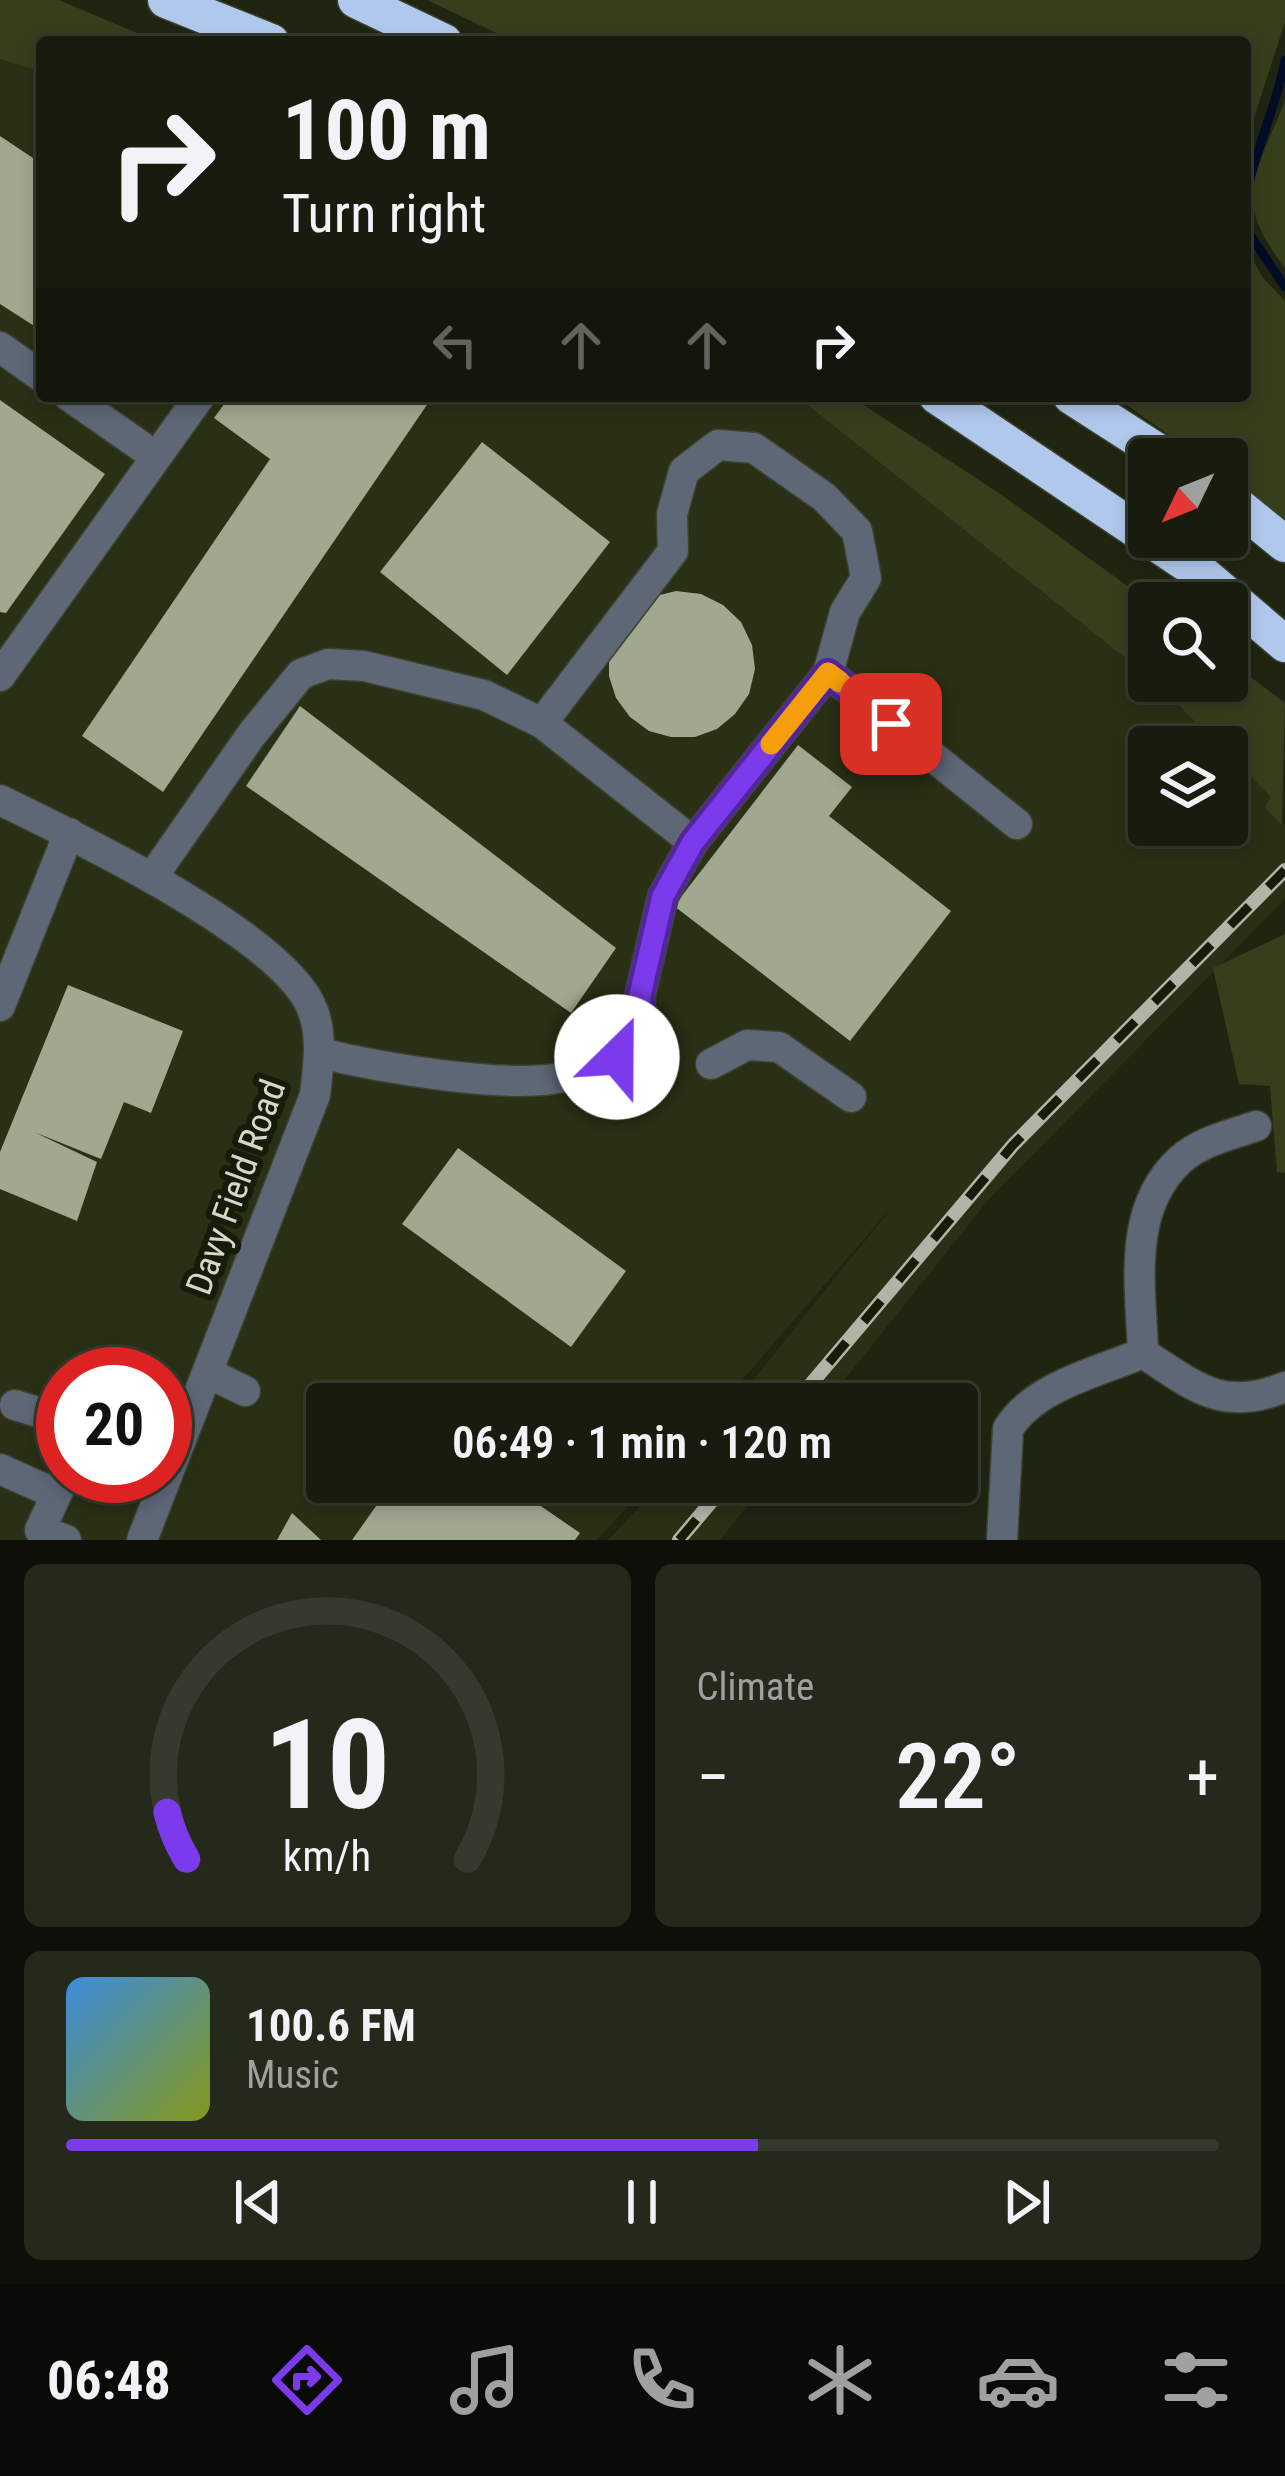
<!DOCTYPE html>
<html lang="en">
<head>
<meta charset="utf-8">
<style>
  :root { --surface:#181c0e; --page:#25291c; --text:#f1f3f6; --muted:#9fa19e; --line:#363a2e; --accent:#7c3aed }
  body { margin:0; font-family:"Roboto Condensed",sans-serif; background:var(--page); color:var(--text); height:100vh; display:flex; flex-direction:column; font-size:45px; white-space:nowrap }
  * { box-sizing:border-box; margin:0 }
  p { font-size:39px; color:var(--muted) }
  .icon { flex:none; width:66px; height:66px; fill:none; stroke:currentColor; stroke-width:2; stroke-linecap:round; stroke-linejoin:round }
  .map { position:relative; height:1540px; overflow:hidden }
  .side { display:flex; flex-direction:column; gap:24px; padding:24px; background:#0d0f08; flex:1 }
  .side>* { flex:none }
  .banner { position:absolute; left:36px; top:36px; width:1215px; height:366px; border-radius:12px; box-shadow:0 6px 18px #0003,0 0 0 3px var(--line); background:#181c0e; color:var(--text); overflow:hidden }
  .needle { width:78px; rotate:227deg }
  .buttons { position:absolute; left:1128px; top:438px; display:grid; gap:24px }
  .buttons a { display:grid; place-items:center; width:120px; height:120px; border-radius:12px; background:var(--surface); box-shadow:0 6px 18px #0003,0 0 0 3px var(--line); font-size:60px }
  .speed { position:absolute; left:36px; top:1347px; display:flex; gap:24px; font-size:60px; font-weight:700; text-align:center }
  .speed>* { display:grid; place-content:center; width:156px; height:156px; border-radius:50%; background:var(--surface); box-shadow:0 6px 18px #0003,0 0 0 3px var(--line); line-height:1 }
  .speed .limit { border:18px solid #d22; background:#fff; color:#111 }
  .pin { position:absolute; display:grid; place-items:center; width:102px; height:102px; color:#fff; margin:-51px; border-radius:24px; box-shadow:0 6px 18px #0006 }
  .me { position:absolute; width:132px; margin:-66px; rotate:23deg; stroke-linejoin:round; filter:drop-shadow(0 0 9px #0008) }
  .turn { display:flex; align-items:center; gap:42px; height:252px; padding:0 48px; font-size:54px }
  .turn .icon { width:156px; height:156px; stroke-width:2.5 }
  .turn b { display:block; font-size:84px; line-height:102px }
  .lanes { display:flex; align-items:center; height:114px; padding:0 48px; background:#0003; justify-content:center; gap:60px; direction:ltr }
  .lanes .off { opacity:.35 }
  .big { font-size:90px; font-weight:600; line-height:1.1 }
  .side .tile { flex:1; display:flex; flex-direction:column; justify-content:center; gap:18px; min-width:0; padding:0 42px; border-radius:18px; background:var(--page) }
  .side .dial { align-items:center; gap:0 }
  .dial svg { height:312px; overflow:visible; fill:none; stroke:var(--line); stroke-width:7; stroke-linecap:round; text-anchor:middle }
  .dial text { fill:var(--text); stroke:none }
  .song { display:flex; align-items:center; gap:36px }
  .cover { width:144px; height:144px; border-radius:18px; background:linear-gradient(135deg,hsl(210 70% 55%),hsl(70 70% 35%)) }
  .played { height:12px; border-radius:6px; background:linear-gradient(90deg,var(--accent) 60%,var(--line) 60%) }
  .keys { display:flex; justify-content:space-around; direction:ltr }
  .heat { display:flex; justify-content:space-between; align-items:center; font-size:66px; direction:ltr }
  .side .tiles { flex:1; display:grid; gap:24px; grid-template-columns:1fr 1fr }
  .tile:last-child { grid-column:span 2 }
  .trip { position:absolute; left:306px; top:1383px; width:672px; height:120px; border-radius:12px; background:var(--surface); box-shadow:0 6px 18px #0003,0 0 0 3px var(--line); font-weight:600; line-height:120px; text-align:center }
  .tabs { display:flex; height:192px; justify-content:space-around; align-items:center; background:#0a0b06; color:var(--muted) }
  .tabs .icon { width:84px; height:84px }
  .tabs .active { color:var(--accent) }
  .tabs b { font-size:54px; color:var(--text) }
  .map>svg:first-child { display:block }
  .built { fill:#293015; fill-rule:evenodd }
  .green { fill:#353f1c }
  .lines { fill:none; stroke-linecap:round; stroke-linejoin:round }
  .stream { stroke:#010d27; stroke-width:9 }
  .building { fill:#a1a890 }
  .minor-casing { stroke:#3d4230; stroke-width:33 }
  .highway-casing { stroke:#3d4230; stroke-width:39 }
  .minor { stroke:#5e6776; stroke-width:30 }
  .highway { stroke:#b1c8ed; stroke-width:36 }
  .rail-casing { stroke:#b1b5a8; stroke-width:14 }
  .rail { stroke:#171c09; stroke-width:9; stroke-dasharray:27; stroke-linecap:butt }
  .route-casing { stroke:#51269a; stroke-width:30 }
  .route { stroke:#7c3aed; stroke-width:21 }
  .slow { stroke:#f59e0b; stroke-width:21 }
  .labels { text-anchor:middle; dominant-baseline:central; stroke-width:12; stroke-linejoin:round; paint-order:stroke }
  .street-label { font-size:36px; fill:#d4d8cc; stroke:#171c09 }
</style>
</head>
<body>
<div class="map">
<svg width="1285" height="1540" viewBox="0 0 1285 1540">
  <rect width="100%" height="100%" fill="#202512"/>
  <g class="built">
    <path d="M 0,59 L 42,72 L 42,396 L 790,396 L 810,407 L 1149,677 L 1149,681 L 1159,685 L 1221,747 L 1149,747 L 1149,825 L 1227,825 L 1227,753 L 1272,798 L 1282,826 L 1285,824 L 1285,899 L 989,1199 L 825,1404 L 734,1404 L 897,1201 L 721,1404 L 327,1404 L 327,1482 L 650,1482 L 597,1540 L 0,1540 ZM 63,1374 L 165,1374 L 165,1476 L 63,1476 Z"/>
    <path d="M 663,1482 L 766,1482 L 720,1540 L 608,1540 Z"/>
  </g>
  <g class="green">
    <path d="M 0,0 L 59,0 L 158,42 L 42,42 L 42,72 L 0,59 Z"/>
    <path d="M 427,0 L 1285,0 L 1285,22 L 1245,146 L 1245,42 L 515,42 Z"/>
    <path d="M 1285,100 L 1285,268 C 1229,195 1256,177 1285,100 Z"/>
    <path d="M 1245,246 L 1263,278 L 1285,301 L 1285,519 L 1227,476 L 1227,459 L 1203,459 L 1114,396 L 1245,396 Z"/>
    <path d="M 790,396 L 850,396 L 999,493 L 1151,603 L 1149,677 L 810,407 Z"/>
    <path d="M 1227,659 L 1285,703 L 1282,826 L 1265,807 L 1271,797 L 1227,753 L 1227,747 L 1221,747 L 1154,681 L 1227,681 Z"/>
    <path d="M 1285,934 L 1285,1173 L 1277,1172 L 1270,1086 L 1239,1084 L 1213,968 Z"/>
  </g>
  <g class="lines">
    <g class="stream">
      <path d="M 1245,207 C 1251,156 1276,111 1285,60"/>
      <path d="M 1245,227 L 1285,287"/>
    </g>
  </g>
  <g class="building">
    <path d="M 0,136 L 42,164 L 42,331 L 0,304 Z"/>
    <path d="M 230,396 L 433,396 L 163,792 L 82,736 L 270,459 L 214,418 Z"/>
    <path d="M 0,400 L 105,474 L 6,613 L 0,612 Z"/>
    <path d="M 482,442 L 610,542 L 507,675 L 380,572 Z"/>
    <path d="M 676,591 L 701,594 L 723,605 L 741,622 L 752,645 L 755,669 L 749,694 L 735,714 L 717,729 L 695,737 L 671,737 L 649,731 L 630,717 L 616,698 L 609,676 L 609,653 L 652,597 Z"/>
    <path d="M 300,706 L 616,948 L 571,1013 L 246,786 Z"/>
    <path d="M 798,745 L 852,787 L 829,816 L 951,911 L 850,1041 L 674,906 Z"/>
    <path d="M 68,985 L 183,1031 L 151,1113 L 124,1102 L 101,1159 L 34,1132 L 97,1162 L 77,1221 L 0,1189 L 0,1152 Z"/>
    <path d="M 458,1148 L 626,1271 L 571,1347 L 402,1224 Z"/>
    <path d="M 393,1482 L 506,1482 L 580,1533 L 575,1540 L 352,1540 Z"/>
    <path d="M 292,1513 L 321,1540 L 277,1540 Z"/>
  </g>
  <g class="lines">
    <defs>
      <g id="minor">
        <path d="M 0,347 L 42,377"/>
        <path d="M 69,396 L 155,456"/>
        <path d="M 0,676 L 200,396"/>
        <path d="M 0,800 C 72,835 287,937 313,1011 C 323,1037 318,1068 315,1095 L 142,1540"/>
        <path d="M 693,842 L 542,723 L 673,551 L 672,514 L 684,471 L 718,445 L 754,448 L 824,497 L 857,531 L 866,578 L 845,612 L 828,673"/>
        <path d="M 153,876 L 252,734 L 301,674 L 328,664 L 364,666 L 484,695 L 542,723"/>
        <path d="M 0,1006 L 69,833"/>
        <path d="M 320,1053 C 377,1067 508,1090 564,1077 C 582,1072 600,1063 617,1057 L 640,1014 L 640,995 L 663,896 L 693,842 L 828,673 L 1017,824"/>
        <path d="M 711,1064 L 747,1045 L 779,1047 L 851,1097"/>
        <path d="M 1143,1353 C 1141,1288 1126,1210 1180,1160 C 1201,1141 1231,1135 1256,1126"/>
        <path d="M 1143,1353 C 1194,1386 1222,1413 1285,1387"/>
        <path d="M 208,1373 L 245,1391"/>
        <path d="M 15,1405 L 63,1420"/>
        <path d="M 0,1469 L 56,1494"/>
        <path d="M 65,1476 L 40,1530 L 66,1540"/>
        <path d="M 1002,1540 L 1008,1429 C 1034,1386 1098,1372 1143,1353"/>
      </g>
      <g id="highway">
        <path d="M 166,0 L 271,42"/>
        <path d="M 356,0 L 444,42"/>
        <path d="M 937,396 L 1205,576 L 1285,644"/>
        <path d="M 1071,396 L 1169,459"/>
        <path d="M 1227,497 L 1285,544"/>
      </g>
    </defs>
    <use href="#minor" class="minor-casing"/>
    <use href="#highway" class="highway-casing"/>
    <use href="#minor" class="minor"/>
    <use href="#highway" class="highway"/>
    <defs>
      <g id="rail">
        <path d="M 794,1404 L 1013,1145 L 1285,870"/>
        <path d="M 679,1540 L 728,1482"/>
      </g>
    </defs>
    <use href="#rail" class="rail-casing"/>
    <use href="#rail" class="rail"/>
  </g>
  <g class="lines">
    <defs>
      <path id="route" d="M 617,1057 L 640,1014 L 640,995 L 663,896 L 693,842 L 828,673 L 891,724"/>
    </defs>
    <use href="#route" class="route-casing"/>
    <use href="#route" class="route"/>
    <path class="slow" d="M 771,744 L 828,673 L 840,682"/>
  </g>
  <g class="labels">
    <g class="street-label">
      <text transform="translate(236 1187) rotate(-70)">Davy Field Road</text>
    </g>
  </g>
</svg>
<div class="buttons">
<a><svg class="needle" viewBox="-14 -14 28 28"><path d="M0-13l5 13h-10z" fill="#e53935"/><path d="M0 13l5-13h-10z" fill="#9fa19e"/></svg></a>
<a><svg class="icon" aria-label="search" viewBox="0 0 24 24"><circle cx="10" cy="10" r="6"/><path d="M15 15l6 6"/></svg></a>
<a><svg class="icon" aria-label="layers" viewBox="0 0 24 24"><path d="M12 4l9 5-9 5-9-5zM3 14l9 5 9-5"/></svg></a>
</div>
<div class="speed"><div class="limit">20</div></div>
<div class="pin" style="left:891px;top:724px;background:#d93025"><svg class="icon" aria-label="arrive" viewBox="0 0 24 24"><path d="M6 21V4h12l-3 4 3 4H6"/></svg></div>
<svg class="me" style="left:617px;top:1057px" viewBox="-20 -20 40 40"><circle r="19" fill="#fff"/><path d="M0-13L10 11 0 6-10 11z" fill="#7c3aed"/></svg>
<div class="trip">06:49 · 1 min · 120 m</div>
<div class="banner">
<div class="turn"><svg class="icon" aria-label="right" viewBox="0 0 24 24"><path d="M7 20v-9h11M14 6l5 5-5 5"/></svg><div><b>100 m</b>Turn right</div></div>
<div class="lanes"><svg class="icon off" aria-label="left" viewBox="0 0 24 24"><path d="M17 20v-9H6M10 6l-5 5 5 5"/></svg><svg class="icon off" aria-label="ahead" viewBox="0 0 24 24"><path d="M12 20V5M6 11l6-6 6 6"/></svg><svg class="icon off" aria-label="ahead" viewBox="0 0 24 24"><path d="M12 20V5M6 11l6-6 6 6"/></svg><svg class="icon" aria-label="right" viewBox="0 0 24 24"><path d="M7 20v-9h11M14 6l5 5-5 5"/></svg></div>
</div>
</div>
<section class="side">
<div class="tiles">
<div class="tile dial"><svg viewBox="0 0 100 80">
<path d="M14 69A42 42 0 1 1 86 69"/>
<path d="M14 69A42 42 0 0 1 9 57" stroke="#7c3aed"/>
<text x="50" y="56" font-size="32" font-weight="700">10</text>
<text x="50" y="72" font-size="11">km/h</text>
</svg></div>
<div class="tile"><p>Climate</p>
<div class="heat"><a>−</a><b class="big">22°</b><a>+</a></div>
</div>
<div class="tile">
<div class="song"><i class="cover"></i><div><b>100.6 FM</b><p>Music</p></div></div>
<div class="played"></div>
<div class="keys"><svg class="icon" aria-label="previous" viewBox="0 0 24 24"><path d="M18 5L8 12l10 7zM5 5v14"/></svg><svg class="icon" aria-label="pause" viewBox="0 0 24 24"><path d="M8 5v14M16 5v14"/></svg><svg class="icon" aria-label="next" viewBox="0 0 24 24"><path d="M6 5l10 7-10 7zM19 5v14"/></svg></div>
</div>
</div>
</section>
<nav class="tabs">
<b>06:48</b>
<svg class="icon active" aria-label="directions" viewBox="0 0 24 24"><path d="M12 3l9 9-9 9-9-9zM9 14v-3h6M13 9l2 2-2 2"/></svg>
<svg class="icon" aria-label="music" viewBox="0 0 24 24"><path d="M9 18V5l10-2v13"/><circle cx="6" cy="18" r="3"/><circle cx="16" cy="16" r="3"/></svg>
<svg class="icon" aria-label="phone" viewBox="0 0 24 24"><path d="M5 4h4l2 5-3 2q2 4 5 5l2-3 5 2v4C11 20 4 13 5 4z"/></svg>
<svg class="icon" aria-label="climate" viewBox="0 0 24 24"><path d="M12 3v18M4 7l16 10M4 17L20 7"/></svg>
<svg class="icon" aria-label="car" viewBox="0 0 24 24"><path d="M5 17H2v-5l4-1 3-4h7l3 4 3 1v5h-3M9 17h6M6 11h13"/><circle cx="7" cy="17" r="2"/><circle cx="17" cy="17" r="2"/></svg>
<svg class="icon" aria-label="filters" viewBox="0 0 24 24"><path d="M4 7h16M4 17h16"/><circle cx="9" cy="7" r="2"/><circle cx="15" cy="17" r="2"/></svg>
</nav>
</body>
</html>
